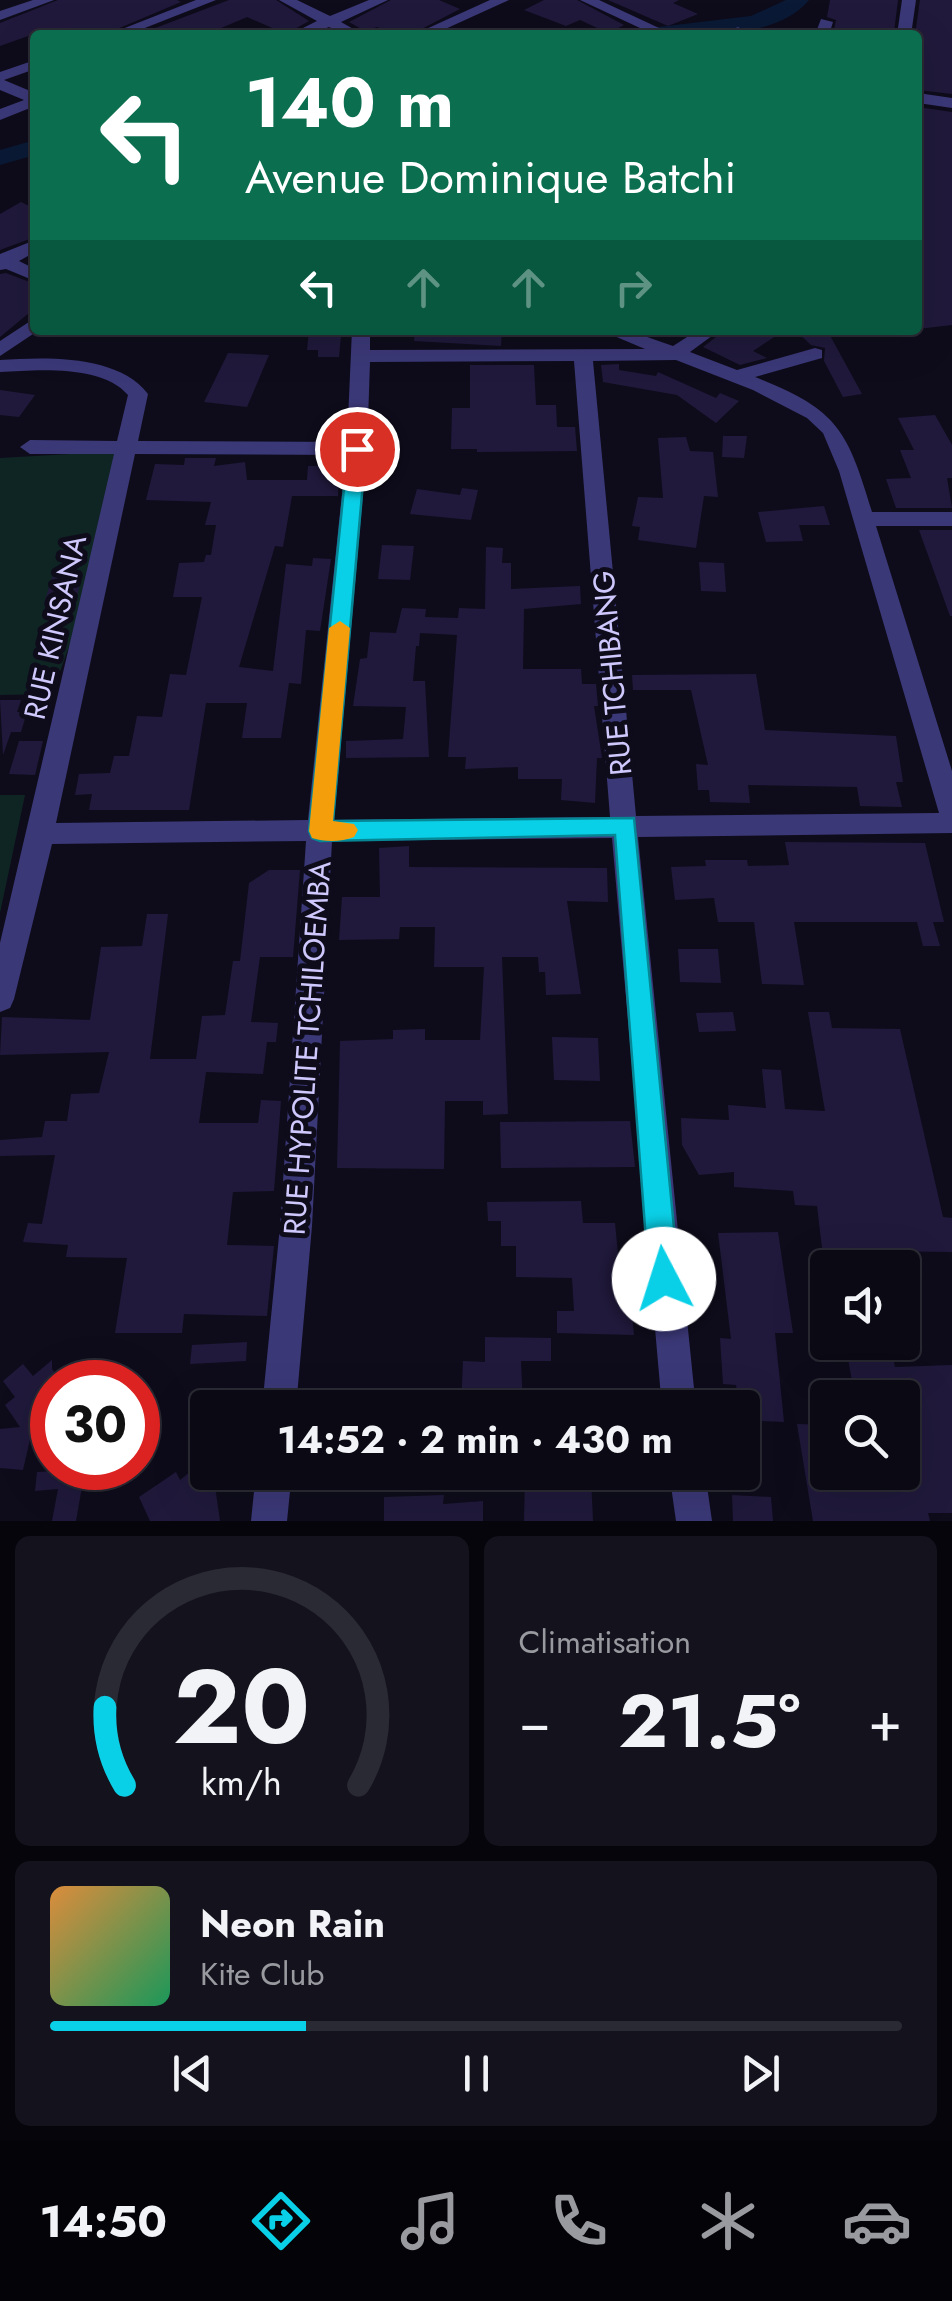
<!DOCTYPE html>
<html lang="fr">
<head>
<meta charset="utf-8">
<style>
  :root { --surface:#0a0914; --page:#13121d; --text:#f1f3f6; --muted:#999aa0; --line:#2a2a34; --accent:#0ad0e7 }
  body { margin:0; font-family:Jost,sans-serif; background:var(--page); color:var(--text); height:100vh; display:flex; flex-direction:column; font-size:38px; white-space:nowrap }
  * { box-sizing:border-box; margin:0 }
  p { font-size:32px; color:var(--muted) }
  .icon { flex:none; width:55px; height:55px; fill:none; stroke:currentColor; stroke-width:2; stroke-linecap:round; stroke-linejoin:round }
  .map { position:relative; height:1521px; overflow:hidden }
  .sheet { display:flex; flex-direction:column; gap:15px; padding:15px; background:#06050b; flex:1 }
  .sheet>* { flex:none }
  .guide { position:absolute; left:30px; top:30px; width:892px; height:305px; border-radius:10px; box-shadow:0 10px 40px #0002,0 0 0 2px var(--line); background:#0b6e4f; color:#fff; overflow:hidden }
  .buttons { position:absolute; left:810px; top:1250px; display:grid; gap:20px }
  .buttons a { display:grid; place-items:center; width:110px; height:110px; border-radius:10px; background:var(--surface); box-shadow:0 10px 40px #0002,0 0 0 2px var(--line); font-size:50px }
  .speed { position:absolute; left:30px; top:1360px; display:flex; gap:20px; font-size:50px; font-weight:700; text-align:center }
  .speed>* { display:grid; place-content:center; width:130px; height:130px; border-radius:50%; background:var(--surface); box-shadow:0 10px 40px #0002,0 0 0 2px var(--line); line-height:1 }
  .speed .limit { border:15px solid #d22; background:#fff; color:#111 }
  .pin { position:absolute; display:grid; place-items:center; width:85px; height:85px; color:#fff; margin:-42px; border:5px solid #fff; border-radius:50%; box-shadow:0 2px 10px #0007 }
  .me { position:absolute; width:110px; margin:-55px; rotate:355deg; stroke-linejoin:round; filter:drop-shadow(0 0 8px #0008) }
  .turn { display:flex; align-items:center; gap:35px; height:210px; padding:0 50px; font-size:45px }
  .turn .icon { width:130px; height:130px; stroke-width:2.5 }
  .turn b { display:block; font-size:70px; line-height:85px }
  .lanes { display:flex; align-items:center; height:95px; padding:0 50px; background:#0003; justify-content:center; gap:50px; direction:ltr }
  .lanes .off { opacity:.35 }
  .big { font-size:75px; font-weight:700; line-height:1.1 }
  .sheet .card { flex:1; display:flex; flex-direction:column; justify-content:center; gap:15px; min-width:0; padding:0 35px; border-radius:15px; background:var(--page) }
  .sheet .dial { align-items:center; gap:0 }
  .dial svg { height:260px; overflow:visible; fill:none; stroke:var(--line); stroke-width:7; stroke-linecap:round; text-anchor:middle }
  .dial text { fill:var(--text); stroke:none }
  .song { display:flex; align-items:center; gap:30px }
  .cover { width:120px; height:120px; border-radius:15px; background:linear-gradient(135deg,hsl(30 70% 55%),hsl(150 70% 35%)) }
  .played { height:10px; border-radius:5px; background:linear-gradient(90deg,var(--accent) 30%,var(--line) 30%) }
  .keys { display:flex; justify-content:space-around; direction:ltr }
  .heat { display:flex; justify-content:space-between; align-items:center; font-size:55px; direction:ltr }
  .sheet .tiles { flex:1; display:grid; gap:15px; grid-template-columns:1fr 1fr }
  .card:last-child { grid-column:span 2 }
  .trip { position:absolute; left:190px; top:1390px; width:570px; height:100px; border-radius:10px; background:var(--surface); box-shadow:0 10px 40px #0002,0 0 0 2px var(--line); font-weight:700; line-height:100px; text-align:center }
  .tab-bar { display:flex; height:160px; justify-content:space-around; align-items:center; background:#040408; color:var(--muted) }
  .tab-bar .icon { width:70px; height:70px }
  .tab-bar .on { color:var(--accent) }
  .tab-bar b { font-size:45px; color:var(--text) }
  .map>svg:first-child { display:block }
  .green { fill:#0f2524 }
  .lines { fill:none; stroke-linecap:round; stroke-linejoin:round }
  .river { fill:#0a1a36; fill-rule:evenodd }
  .building { fill:#20193b }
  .minor { fill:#3b3878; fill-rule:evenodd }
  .route { fill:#0ad0e7; stroke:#068796; stroke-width:2.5 }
  .slow { fill:#f59e0b }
  .labels { text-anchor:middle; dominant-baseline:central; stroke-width:10; stroke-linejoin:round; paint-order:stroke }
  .street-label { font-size:30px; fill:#cec8fd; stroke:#0e0c1b }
</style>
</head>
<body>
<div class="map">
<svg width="952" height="1521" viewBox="0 0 952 1521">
  <rect width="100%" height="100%" fill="#0e0c1b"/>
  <g class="green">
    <path d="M 123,451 L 98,566 L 52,694 L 0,695 L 0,458 Z"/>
    <path d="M 0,795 L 25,795 L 0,913 Z"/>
  </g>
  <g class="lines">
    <g class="river">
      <path d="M 786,0 L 809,0 C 775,42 688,35 639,35 L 650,28 L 751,16 Z"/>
      <path d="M 35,140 L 35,155 L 0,165 L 0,150 Z"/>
    </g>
  </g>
  <g class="building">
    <path d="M 58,0 L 177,0 L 181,2 L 103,35 L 31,35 L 0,46 L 0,23 Z"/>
    <path d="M 229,0 L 276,0 L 309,21 L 286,34 L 247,17 L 205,35 L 137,35 Z"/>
    <path d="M 391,0 L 439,0 L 460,9 L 410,35 L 395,35 L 377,27 L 365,31 L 349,22 Z"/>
    <path d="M 544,0 L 577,0 L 624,25 L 608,33 L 580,20 L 566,26 L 524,10 Z"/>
    <path d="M 608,0 L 679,0 L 673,3 L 698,14 L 668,26 Z"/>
    <path d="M 830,0 L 898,0 L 894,32 L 857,28 L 855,33 L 834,30 L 836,20 L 827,17 Z"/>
    <path d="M 920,0 L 952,0 L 952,94 L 918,90 L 915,35 Z"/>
    <path d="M 918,107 L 952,112 L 952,325 L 918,329 Z"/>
    <path d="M 21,202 L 35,209 L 35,237 L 0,250 L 0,214 Z"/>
    <path d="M 6,273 L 35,284 L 35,308 L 0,337 L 0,274 Z"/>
    <path d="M 309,330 L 331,330 L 330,335 L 341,336 L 339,357 L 318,357 L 318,350 L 307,350 Z"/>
    <path d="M 415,330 L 502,330 L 501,346 L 414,341 Z"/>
    <path d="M 725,330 L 785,330 L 753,351 L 767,358 L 740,365 L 703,347 Z"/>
    <path d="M 795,330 L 827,330 L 862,394 L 843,397 L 824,361 L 825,348 L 811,345 Z"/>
    <path d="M 228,353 L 269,355 L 247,407 L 204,402 Z"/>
    <path d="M 619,364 L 619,370 L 656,376 L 658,372 L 716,398 L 720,393 L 739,401 L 716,423 L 677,395 L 603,382 L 601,365 Z"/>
    <path d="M 470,365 L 534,365 L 536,405 L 556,405 L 557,427 L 575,427 L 577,451 L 477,452 L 477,449 L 451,449 L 452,408 L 470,408 Z"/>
    <path d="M 0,390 L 35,395 L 19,417 L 0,415 Z"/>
    <path d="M 935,415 L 952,445 L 952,478 L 947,478 L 952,508 L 896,508 L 886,479 L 911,478 L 900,450 L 914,450 L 898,418 Z"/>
    <path d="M 723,436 L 747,436 L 744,458 L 722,457 Z"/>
    <path d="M 686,437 L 690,451 L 713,452 L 718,497 L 704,496 L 696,548 L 638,540 L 640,527 L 632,526 L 638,497 L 663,498 L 658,438 Z"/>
    <path d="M 185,458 L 216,458 L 214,466 L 245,462 L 247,480 L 307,480 L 308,466 L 322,466 L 322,459 L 340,459 L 338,496 L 292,496 L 283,547 L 275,546 L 239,667 L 273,671 L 286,564 L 312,566 L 313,558 L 331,559 L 320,631 L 306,630 L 301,684 L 289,683 L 281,738 L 242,738 L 247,703 L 206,703 L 189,810 L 89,810 L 92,794 L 75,795 L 79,774 L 110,773 L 114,756 L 129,756 L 137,716 L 162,717 L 170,674 L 186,675 L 202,597 L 173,597 L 179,563 L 204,562 L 206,555 L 211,555 L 216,525 L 205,525 L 211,502 L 146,500 L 155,464 L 184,465 Z"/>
    <path d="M 462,488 L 478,490 L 471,520 L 410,514 L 417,489 L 460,495 Z"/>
    <path d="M 824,506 L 830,525 L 799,525 L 803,541 L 766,542 L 758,512 Z"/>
    <path d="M 919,530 L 952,530 L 952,616 L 950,616 Z"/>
    <path d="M 382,545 L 414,546 L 410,580 L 378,579 Z"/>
    <path d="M 486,547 L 503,548 L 502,563 L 511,563 L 511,589 L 580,586 L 581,604 L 524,609 L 523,669 L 581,669 L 582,684 L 596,684 L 598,706 L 594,706 L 602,758 L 597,758 L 595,803 L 561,800 L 562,779 L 518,779 L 518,767 L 465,769 L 466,757 L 448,757 L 457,635 L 420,633 L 419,646 L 416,646 L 413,681 L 425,681 L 429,757 L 346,758 L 346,741 L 403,739 L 406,707 L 353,706 L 360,659 L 367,658 L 370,632 L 396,633 L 402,608 L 426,609 L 425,617 L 458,618 L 459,608 L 485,609 Z"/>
    <path d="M 699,562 L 724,563 L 726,592 L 701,591 Z"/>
    <path d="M 52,577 L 77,578 L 75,584 L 80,584 L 75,604 L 44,604 Z"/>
    <path d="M 756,674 L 765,730 L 896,736 L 903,782 L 896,782 L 902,807 L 860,806 L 857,787 L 748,785 L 750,803 L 710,802 L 709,790 L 698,790 L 696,764 L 708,765 L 691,690 L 633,690 L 632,675 Z"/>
    <path d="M 0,700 L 21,700 L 17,712 L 27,712 L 21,732 L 11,732 L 3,755 Z"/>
    <path d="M 19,741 L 43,741 L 35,775 L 9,774 Z"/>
    <path d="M 785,842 L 925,843 L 944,922 L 933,922 L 940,946 L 923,946 L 917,922 L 794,922 L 804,985 L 762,984 L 754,922 L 718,922 L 714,898 L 675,900 L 671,867 L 706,866 L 705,860 L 747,860 L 748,866 L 789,865 Z"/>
    <path d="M 409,846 L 409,867 L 607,868 L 608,902 L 567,901 L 581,994 L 546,995 L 545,972 L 539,972 L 538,957 L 502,957 L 508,1114 L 483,1115 L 483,1101 L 445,1101 L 444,1169 L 337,1168 L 340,1041 L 393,1039 L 393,1030 L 425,1029 L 425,1040 L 480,1040 L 484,967 L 434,967 L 435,927 L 400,927 L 399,939 L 339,940 L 342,897 L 380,897 L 379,848 Z"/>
    <path d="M 269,870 L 300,870 L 293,957 L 260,957 L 251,1022 L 278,1023 L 276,1042 L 267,1042 L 263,1074 L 206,1072 L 199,1123 L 258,1123 L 261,1100 L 281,1101 L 274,1191 L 233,1192 L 227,1245 L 274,1246 L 267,1316 L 184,1314 L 182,1333 L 115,1333 L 127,1258 L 66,1257 L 68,1245 L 23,1242 L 28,1223 L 42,1224 L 55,1155 L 0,1156 L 0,1140 L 42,1137 L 45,1121 L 67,1121 L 71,1094 L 99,1093 L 109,1052 L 0,1055 L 2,1017 L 90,1020 L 101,947 L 142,946 L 147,914 L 168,914 L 150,1059 L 196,1059 L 202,1016 L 225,1015 L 233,961 L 240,961 L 249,883 Z"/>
    <path d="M 678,949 L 718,949 L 721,983 L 680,982 Z"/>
    <path d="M 733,1012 L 736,1031 L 699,1032 L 696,1013 Z"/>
    <path d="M 808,1012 L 829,1012 L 832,1028 L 900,1029 L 943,1217 L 952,1218 L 952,1252 L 875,1251 L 878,1268 L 855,1268 L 852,1249 L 822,1248 L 817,1206 L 795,1205 L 793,1191 L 734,1187 L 734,1172 L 699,1175 L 682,1145 L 681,1118 L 729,1120 L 728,1105 L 766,1108 L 762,1069 L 781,1070 L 785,1109 L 825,1111 Z"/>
    <path d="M 552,1037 L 598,1038 L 600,1081 L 554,1080 Z"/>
    <path d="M 630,1121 L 635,1167 L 501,1168 L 500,1122 Z"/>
    <path d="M 581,1201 L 583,1223 L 615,1223 L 621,1285 L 629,1285 L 634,1335 L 557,1333 L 557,1311 L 574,1311 L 572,1278 L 516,1277 L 516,1246 L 501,1246 L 501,1221 L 488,1221 L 487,1202 Z"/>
    <path d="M 778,1232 L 793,1333 L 775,1333 L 784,1422 L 742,1420 L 736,1385 L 723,1384 L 720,1338 L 731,1339 L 718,1233 Z"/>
    <path d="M 485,1337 L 551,1338 L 551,1361 L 521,1361 L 523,1408 L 461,1408 L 463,1361 L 485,1362 Z"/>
    <path d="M 247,1342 L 246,1361 L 190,1364 L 192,1345 Z"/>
    <path d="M 845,1342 L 890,1342 L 895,1367 L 952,1365 L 952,1513 L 928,1513 L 930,1521 L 813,1521 L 797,1424 L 828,1425 L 828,1476 L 902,1474 L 902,1398 L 855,1398 Z"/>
    <path d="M 52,1360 L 52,1369 L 62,1382 L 52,1382 L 52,1406 L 34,1422 L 23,1470 L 0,1468 L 0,1429 L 20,1427 L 5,1405 L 15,1397 L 3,1381 L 23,1364 L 33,1376 Z"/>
    <path d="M 90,1469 L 88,1486 L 82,1487 L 76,1521 L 52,1521 L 58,1489 L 35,1491 L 37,1472 Z"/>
    <path d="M 176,1472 L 180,1480 L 190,1472 L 213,1472 L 220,1521 L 150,1521 L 139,1497 Z"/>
    <path d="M 525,1475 L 591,1478 L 593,1521 L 524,1521 Z"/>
    <path d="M 444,1495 L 443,1504 L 483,1501 L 483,1521 L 384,1521 L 384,1497 Z"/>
    <path d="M 732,1495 L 771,1497 L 773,1521 L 733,1521 Z"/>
  </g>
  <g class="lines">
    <g class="minor">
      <path d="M 33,0 L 54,0 L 0,20 L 0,11 Z"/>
      <path d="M 196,0 L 216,0 L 127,35 L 107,35 Z"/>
      <path d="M 279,0 L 297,0 L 330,16 L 369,0 L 388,0 L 341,22 L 364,35 L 346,35 L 329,27 L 309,35 L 289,35 L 317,21 Z"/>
      <path d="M 490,0 L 509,0 L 432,35 L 413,35 Z"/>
      <path d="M 580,0 L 599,0 L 674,35 L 655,35 Z"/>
      <path d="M 902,0 L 916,0 L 911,35 L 897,35 Z"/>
      <path d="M 821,19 L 833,22 L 829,35 L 815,35 Z"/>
      <path d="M 738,27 L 745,31 L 743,34 L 717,35 Z"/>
      <path d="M 35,60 L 35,69 L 4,80 L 35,93 L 35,106 L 0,120 L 0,109 L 24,100 L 0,90 L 0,72 Z"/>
      <path d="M 918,93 L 952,98 L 952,108 L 918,103 Z"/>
      <path d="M 35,240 L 35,252 L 19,261 L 35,269 L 35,281 L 6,269 L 0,270 L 0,254 Z"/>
      <path d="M 35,318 L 35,330 L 39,330 L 0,356 L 0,341 Z"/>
      <path d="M 352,330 L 370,330 L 370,350 L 645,349 L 600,330 L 627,330 L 673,346 L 698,330 L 720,330 L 690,352 L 737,370 L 815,348 L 822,350 L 822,358 L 755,377 C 838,410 847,429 872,512 L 952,512 L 952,526 L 876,526 L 952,771 L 952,833 L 638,837 L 696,1408 L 662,1408 L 612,838 L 332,841 L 312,1226 L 296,1408 L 262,1408 L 280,1226 L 306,841 L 52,844 L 14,999 L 10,1008 L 0,1012 L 0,943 L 114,454 L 30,454 L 20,447 L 30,440 L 117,441 L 128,395 C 102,364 36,370 0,372 L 0,360 C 45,357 118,354 148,394 L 138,441 L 347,442 ZM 676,360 L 753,390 L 807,418 L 823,433 L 839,471 L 939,813 L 636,816 L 593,361 ZM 574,361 L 610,817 L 334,820 L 367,449 L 370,362 ZM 135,454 L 346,455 L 308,820 L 56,823 Z"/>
      <path d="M 256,1472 L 292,1472 L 287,1521 L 251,1521 Z"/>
      <path d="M 669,1472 L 705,1472 L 712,1521 L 676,1521 Z"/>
    </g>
  </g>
  <path class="route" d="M 357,443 L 366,449 L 333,821 L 634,818 L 679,1279 L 674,1290 L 664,1294 L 653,1290 L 649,1279 L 615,835 L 320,841 L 312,838 L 309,831 L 348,449 Z"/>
  <path class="slow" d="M 340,621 L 350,628 L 333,821 L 354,824 L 358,830 L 354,837 C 341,842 325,842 312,838 L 309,831 L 329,628 Z"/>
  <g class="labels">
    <g class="street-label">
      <text transform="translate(55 627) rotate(-77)">RUE KINSANA</text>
      <text transform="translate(612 673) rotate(-95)">RUE TCHIBANG</text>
      <text transform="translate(307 1048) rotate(-86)">RUE HYPOLITE TCHILOEMBA</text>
    </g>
  </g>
</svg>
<div class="buttons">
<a><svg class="icon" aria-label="sound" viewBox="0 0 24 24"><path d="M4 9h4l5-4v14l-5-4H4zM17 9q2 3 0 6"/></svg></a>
<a><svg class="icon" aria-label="search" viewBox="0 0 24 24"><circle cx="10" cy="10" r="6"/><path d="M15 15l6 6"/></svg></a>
</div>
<div class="speed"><div class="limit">30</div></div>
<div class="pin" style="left:357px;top:449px;background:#d93025"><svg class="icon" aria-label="arrive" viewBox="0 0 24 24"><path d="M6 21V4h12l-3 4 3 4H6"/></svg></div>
<svg class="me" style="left:664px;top:1279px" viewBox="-20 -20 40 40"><circle r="19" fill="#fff"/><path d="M0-13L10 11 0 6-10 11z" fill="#0ad0e7"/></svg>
<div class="trip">14:52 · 2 min · 430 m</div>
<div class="guide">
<div class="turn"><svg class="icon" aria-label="left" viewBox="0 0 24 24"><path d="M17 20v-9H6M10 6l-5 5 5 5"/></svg><div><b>140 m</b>Avenue Dominique Batchi</div></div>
<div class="lanes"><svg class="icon" aria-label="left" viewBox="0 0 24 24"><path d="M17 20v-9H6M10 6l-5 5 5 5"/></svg><svg class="icon off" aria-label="ahead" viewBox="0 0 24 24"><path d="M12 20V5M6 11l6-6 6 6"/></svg><svg class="icon off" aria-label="ahead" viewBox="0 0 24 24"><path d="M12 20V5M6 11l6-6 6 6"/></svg><svg class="icon off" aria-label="right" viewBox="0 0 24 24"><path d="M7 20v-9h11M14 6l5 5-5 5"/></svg></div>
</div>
</div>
<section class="sheet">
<div class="tiles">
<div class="card dial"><svg viewBox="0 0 100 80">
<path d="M14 69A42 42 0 1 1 86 69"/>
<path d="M14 69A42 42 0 0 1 8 45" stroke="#0ad0e7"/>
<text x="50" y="56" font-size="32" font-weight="700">20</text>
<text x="50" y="72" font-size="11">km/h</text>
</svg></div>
<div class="card"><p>Climatisation</p>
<div class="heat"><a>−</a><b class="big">21.5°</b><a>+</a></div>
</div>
<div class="card">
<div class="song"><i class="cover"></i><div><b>Neon Rain</b><p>Kite Club</p></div></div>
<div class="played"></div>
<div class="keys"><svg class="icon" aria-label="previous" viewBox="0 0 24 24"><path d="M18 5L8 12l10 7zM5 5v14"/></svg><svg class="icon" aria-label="pause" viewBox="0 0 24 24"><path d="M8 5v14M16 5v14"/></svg><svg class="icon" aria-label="next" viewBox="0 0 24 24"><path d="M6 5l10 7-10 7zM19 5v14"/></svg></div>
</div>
</div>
</section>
<nav class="tab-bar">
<b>14:50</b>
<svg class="icon on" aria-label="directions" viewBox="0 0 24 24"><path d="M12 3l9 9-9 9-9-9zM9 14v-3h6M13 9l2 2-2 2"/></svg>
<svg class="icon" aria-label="music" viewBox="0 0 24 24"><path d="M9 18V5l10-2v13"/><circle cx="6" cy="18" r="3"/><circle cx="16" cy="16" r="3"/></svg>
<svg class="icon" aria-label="phone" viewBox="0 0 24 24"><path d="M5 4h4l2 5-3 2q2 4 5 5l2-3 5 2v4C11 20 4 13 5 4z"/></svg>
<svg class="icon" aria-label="climate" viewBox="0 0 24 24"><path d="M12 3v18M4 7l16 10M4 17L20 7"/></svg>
<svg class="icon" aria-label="car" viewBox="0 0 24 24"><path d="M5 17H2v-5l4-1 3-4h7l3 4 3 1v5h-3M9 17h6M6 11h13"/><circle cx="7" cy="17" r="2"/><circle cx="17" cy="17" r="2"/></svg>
</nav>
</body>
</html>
